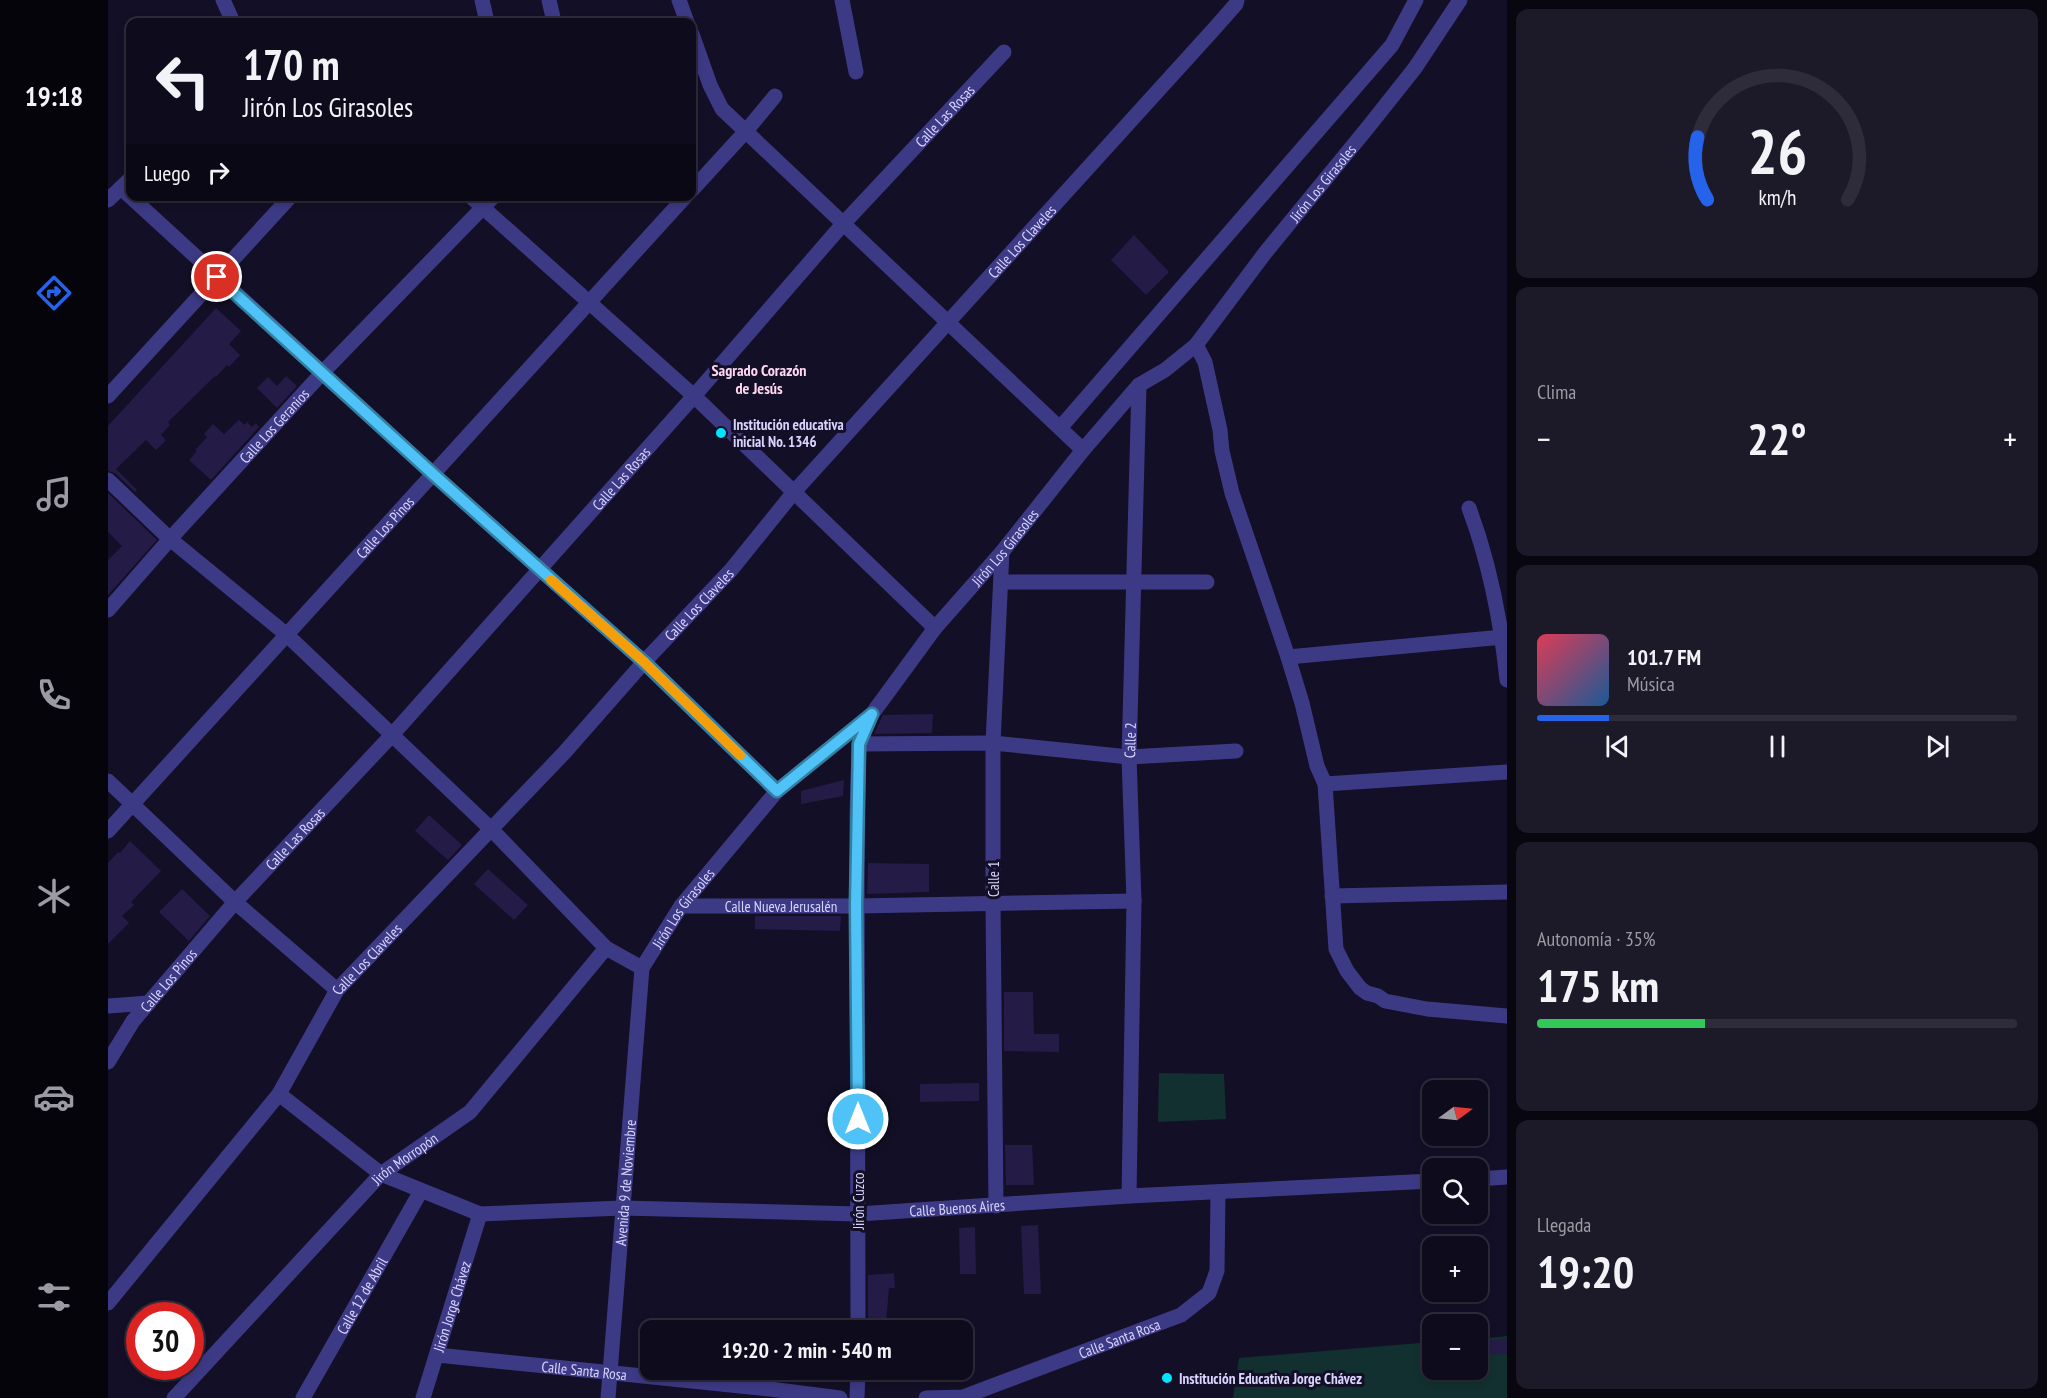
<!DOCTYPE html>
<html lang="es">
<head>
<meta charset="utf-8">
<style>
  :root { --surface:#0e0b1c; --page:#1c1929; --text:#f1f3f6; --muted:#9b9ba3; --line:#2e2b3b; --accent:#2563eb }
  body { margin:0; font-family:"PT Sans Narrow",sans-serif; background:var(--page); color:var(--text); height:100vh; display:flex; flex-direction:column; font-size:22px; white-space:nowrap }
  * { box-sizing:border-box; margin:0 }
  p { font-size:20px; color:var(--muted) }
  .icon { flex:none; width:33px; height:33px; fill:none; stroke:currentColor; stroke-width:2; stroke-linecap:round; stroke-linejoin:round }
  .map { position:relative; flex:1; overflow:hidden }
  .side { display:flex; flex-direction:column; gap:9px; padding:9px; background:#08060f; width:540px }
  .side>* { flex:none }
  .banner { position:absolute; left:18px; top:18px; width:570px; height:183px; border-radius:12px; box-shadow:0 3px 9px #0003,0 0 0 2px var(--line); background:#0e0b1c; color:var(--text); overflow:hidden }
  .needle { width:39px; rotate:75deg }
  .controls { position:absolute; left:1314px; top:1080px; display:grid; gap:12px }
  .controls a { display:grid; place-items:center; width:66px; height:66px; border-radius:12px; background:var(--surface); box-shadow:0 3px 9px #0003,0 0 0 2px var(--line); font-size:30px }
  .speed { position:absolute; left:18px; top:1302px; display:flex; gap:12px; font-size:30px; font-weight:700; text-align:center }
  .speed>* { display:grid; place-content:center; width:78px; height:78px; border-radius:50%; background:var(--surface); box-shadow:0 3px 9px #0003,0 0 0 2px var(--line); line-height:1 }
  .speed .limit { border:9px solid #d22; background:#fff; color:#111 }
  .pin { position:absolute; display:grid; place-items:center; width:51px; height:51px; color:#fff; margin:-26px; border:3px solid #fff; border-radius:50%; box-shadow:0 2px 6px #0007 }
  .me { position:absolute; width:66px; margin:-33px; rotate:0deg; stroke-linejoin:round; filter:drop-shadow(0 0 4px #0008) }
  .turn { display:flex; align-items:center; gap:21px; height:126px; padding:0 18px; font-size:27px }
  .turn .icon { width:78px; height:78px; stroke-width:2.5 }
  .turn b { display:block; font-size:42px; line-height:51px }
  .then { display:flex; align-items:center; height:57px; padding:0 18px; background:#0003; gap:12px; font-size:22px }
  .big { font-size:45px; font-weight:700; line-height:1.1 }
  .side .widget { flex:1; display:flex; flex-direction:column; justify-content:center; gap:9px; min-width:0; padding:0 21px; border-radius:12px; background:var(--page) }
  .side .dial { align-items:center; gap:0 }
  .dial svg { height:156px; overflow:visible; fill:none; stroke:var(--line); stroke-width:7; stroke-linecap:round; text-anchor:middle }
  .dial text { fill:var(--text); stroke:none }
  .song { display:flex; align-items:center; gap:18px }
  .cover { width:72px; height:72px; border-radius:9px; background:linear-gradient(135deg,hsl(350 70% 55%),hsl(210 70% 35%)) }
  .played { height:6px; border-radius:3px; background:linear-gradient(90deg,var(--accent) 15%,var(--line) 15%) }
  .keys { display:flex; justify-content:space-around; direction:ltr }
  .heat { display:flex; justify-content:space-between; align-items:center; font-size:33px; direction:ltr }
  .charge { height:9px; border-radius:4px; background:linear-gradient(90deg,#34c759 35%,var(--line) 0) }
  .trip { position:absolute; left:532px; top:1320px; width:333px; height:60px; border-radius:12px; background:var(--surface); box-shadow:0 3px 9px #0003,0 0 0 2px var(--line); font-weight:700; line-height:60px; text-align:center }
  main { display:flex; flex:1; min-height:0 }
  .tabs { display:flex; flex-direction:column; width:108px; justify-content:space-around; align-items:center; background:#06040b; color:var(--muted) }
  .tabs .icon { width:42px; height:42px }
  .tabs .active { color:var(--accent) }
  .tabs b { font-size:27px; color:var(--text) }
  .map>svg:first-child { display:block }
  .green { fill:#12302f }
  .building { fill:#241b47 }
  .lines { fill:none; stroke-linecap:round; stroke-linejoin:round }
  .minor { stroke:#3d3a85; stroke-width:15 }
  .route-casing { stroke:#337fa1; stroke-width:15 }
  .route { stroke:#4fc3f7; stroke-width:10 }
  .slow { stroke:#f59e0b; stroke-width:10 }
  .poi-dot { fill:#00e5ff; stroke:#130f26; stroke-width:2 }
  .labels { text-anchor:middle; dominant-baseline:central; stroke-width:6; stroke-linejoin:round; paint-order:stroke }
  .street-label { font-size:15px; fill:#d9d4ff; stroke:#130f26 }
  .poi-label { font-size:15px; font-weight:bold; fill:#d9d4ff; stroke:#130f26; text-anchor:start }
  .neighbourhood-label { font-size:16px; font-weight:bold; fill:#ffd6f0; stroke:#130f26 }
</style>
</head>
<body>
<main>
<nav class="tabs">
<b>19:18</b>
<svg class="icon active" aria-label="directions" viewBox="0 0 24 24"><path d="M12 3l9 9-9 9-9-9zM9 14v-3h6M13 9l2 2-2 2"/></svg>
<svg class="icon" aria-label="music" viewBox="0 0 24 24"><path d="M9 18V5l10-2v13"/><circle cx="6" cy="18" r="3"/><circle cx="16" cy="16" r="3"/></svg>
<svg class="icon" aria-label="phone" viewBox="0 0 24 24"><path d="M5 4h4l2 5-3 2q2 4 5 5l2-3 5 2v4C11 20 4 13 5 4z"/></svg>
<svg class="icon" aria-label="climate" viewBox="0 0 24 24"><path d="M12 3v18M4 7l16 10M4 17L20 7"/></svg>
<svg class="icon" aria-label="car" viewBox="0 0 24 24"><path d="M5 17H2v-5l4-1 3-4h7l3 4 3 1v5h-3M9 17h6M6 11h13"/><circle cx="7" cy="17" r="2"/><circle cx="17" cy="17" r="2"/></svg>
<svg class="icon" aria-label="filters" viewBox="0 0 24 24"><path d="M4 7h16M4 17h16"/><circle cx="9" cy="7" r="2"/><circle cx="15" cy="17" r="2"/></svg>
</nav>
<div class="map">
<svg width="1399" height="1398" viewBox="0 0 1399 1398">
  <rect width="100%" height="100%" fill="#130f26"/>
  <g class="green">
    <path d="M 1051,1073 L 1116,1074 L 1118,1119 L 1050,1122 Z"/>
    <path d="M 1399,1336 L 1399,1398 L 1125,1398 L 1131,1358 L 1324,1342 L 1324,1370 L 1370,1370 L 1370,1339 Z"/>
  </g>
  <g class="building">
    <path d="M 1026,235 L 1061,272 L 1038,295 L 1003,260 Z"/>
    <path d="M 108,308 L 133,331 L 121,344 L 132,355 L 121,367 L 119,365 L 108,377 L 107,376 L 60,422 L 62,425 L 53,435 L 58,440 L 48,450 L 38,440 L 8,469 L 29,490 L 27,492 L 7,473 L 0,471 L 0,426 Z"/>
    <path d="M 178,376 L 189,386 L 169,408 L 149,388 L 160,377 L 169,386 Z"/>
    <path d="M 131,420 L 137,425 L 139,422 L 144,427 L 148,423 L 151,427 L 103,480 L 81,460 L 89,451 L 87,450 L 99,437 L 96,434 L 105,424 L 116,434 Z"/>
    <path d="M 0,493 L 49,540 L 0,595 L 0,560 L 14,546 L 0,532 Z"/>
    <path d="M 825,714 L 824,733 L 766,734 L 775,715 Z"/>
    <path d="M 736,780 L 735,796 L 693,804 L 693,791 Z"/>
    <path d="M 321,815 L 354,845 L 340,860 L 307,831 Z"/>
    <path d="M 22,841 L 53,871 L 23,902 L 26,905 L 14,916 L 21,923 L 0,944 L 0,863 L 10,852 L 12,853 Z"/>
    <path d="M 760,863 L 821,864 L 821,892 L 759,894 Z"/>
    <path d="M 380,869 L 420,905 L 406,920 L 366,884 Z"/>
    <path d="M 74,889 L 102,916 L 81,941 L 51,912 Z"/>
    <path d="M 647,916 L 733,916 L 732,931 L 647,929 Z"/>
    <path d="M 896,992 L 925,992 L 926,1034 L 951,1034 L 951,1052 L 896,1051 Z"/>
    <path d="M 871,1083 L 871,1101 L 812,1102 L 812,1084 Z"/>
    <path d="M 897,1145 L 924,1145 L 926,1185 L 898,1185 Z"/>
    <path d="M 930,1225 L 933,1294 L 916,1294 L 913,1226 Z"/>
    <path d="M 867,1227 L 868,1274 L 852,1274 L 851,1228 Z"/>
    <path d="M 786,1273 L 787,1288 L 781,1288 L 778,1323 L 760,1322 L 760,1275 Z"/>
    <path d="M 1399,1339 L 1399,1354 L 1370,1355 L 1370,1341 Z"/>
  </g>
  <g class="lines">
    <g class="minor">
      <path d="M 115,0 L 125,22"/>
      <path d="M 374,0 L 379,22"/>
      <path d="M 441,0 L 446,22"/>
      <path d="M 571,0 L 579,22"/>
      <path d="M 734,0 L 748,72"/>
      <path d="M 584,34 L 602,85 L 614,109 L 975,450"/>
      <path d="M 13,188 L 325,474 L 536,662 L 669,791"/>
      <path d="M 584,190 L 638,131 L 667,96"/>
      <path d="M 362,196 L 586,396 L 827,628"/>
      <path d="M 0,200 L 22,179"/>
      <path d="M 1088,345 L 1097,362 L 1112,430 L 1114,451 L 1124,493 L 1180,657 L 1194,703 L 1209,766 L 1217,784 L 1228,949 L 1239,971 L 1252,988 L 1259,993 L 1270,996 L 1277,1001 L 1319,1009 L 1399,1016"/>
      <path d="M 0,396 L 183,196"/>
      <path d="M 952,428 L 1284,45 L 1308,0"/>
      <path d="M 0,480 L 62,539 L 179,635 L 384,830 L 498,948"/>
      <path d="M 1361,508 C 1382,564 1393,621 1399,680"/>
      <path d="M 893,582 L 1099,582"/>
      <path id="s1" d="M 0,610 L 62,539 L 215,372 L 386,196"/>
      <path d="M 1180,657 L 1395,637"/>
      <path d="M 751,744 L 885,743 L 1021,757 L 1128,751"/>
      <path d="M 0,781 L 127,902 L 229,990"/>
      <path d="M 1217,784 L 1399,772"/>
      <path id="s2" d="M 0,831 L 578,196"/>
      <path d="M 1224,896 L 1399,892"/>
      <path id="s3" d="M 573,906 L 748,906 L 1026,901"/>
      <path d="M 0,1006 L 41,1003"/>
      <path id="s4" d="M 0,1062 L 25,1021 L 127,902 L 284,735 L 586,396 L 735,224 L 896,52"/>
      <path id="s5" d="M 171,1094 L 273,1174 L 372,1214 L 514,1208 L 750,1214 L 1021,1196 L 1324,1181"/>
      <path d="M 1370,1179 L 1399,1177"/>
      <path id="s6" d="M 1021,1196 L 1026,901 L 1021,757 L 1031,385"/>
      <path d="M 888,1206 L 885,903 L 885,743 L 894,552"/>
      <path id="s7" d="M 0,1303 L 171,1094 L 229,990 L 456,753 L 536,662 L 623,570 L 686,492 L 1106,29 L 1128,4 L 1129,0"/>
      <path d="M 750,1330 L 749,817 L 751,744 L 762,718"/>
      <path id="s8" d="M 329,1355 L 662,1389 L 732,1398"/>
      <path id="s9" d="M 66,1398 L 273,1174 L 362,1112 L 498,948 L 534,968"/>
      <path id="s10" d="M 195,1398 L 313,1191"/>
      <path id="s11" d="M 315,1398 L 372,1214"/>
      <path id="s12" d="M 500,1398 L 534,968 L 573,906 L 669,791 L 764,714 L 827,628 L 894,552 L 975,450 L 1031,385 L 1057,370 L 1088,345 L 1157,253 L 1261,126 L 1307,68 L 1352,0"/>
      <path d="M 749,1398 L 750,1370"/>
      <path id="s13" d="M 818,1398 L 855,1397 L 1073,1315 L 1101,1293 L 1109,1271 L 1110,1192"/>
    </g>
  </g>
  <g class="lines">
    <defs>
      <path id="route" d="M 109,277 L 325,474 L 536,662 L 669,791 L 764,714 L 751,744 L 748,906 L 750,1119"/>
    </defs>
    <use href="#route" class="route-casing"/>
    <use href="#route" class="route"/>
    <path class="slow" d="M 443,580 L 536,662 L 632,755"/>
  </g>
  <g class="poi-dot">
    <circle cx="613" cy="433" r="6"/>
    <circle cx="1059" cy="1378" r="6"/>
  </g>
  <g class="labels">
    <g class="street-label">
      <text stroke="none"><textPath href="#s4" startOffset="1264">Calle Las Rosas</textPath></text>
      <text stroke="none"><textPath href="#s12" startOffset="1476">Jirón Los Girasoles</textPath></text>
      <text stroke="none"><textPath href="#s7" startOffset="1404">Calle Los Claveles</textPath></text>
      <text stroke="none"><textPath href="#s1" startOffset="248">Calle Los Geranios</textPath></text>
      <text stroke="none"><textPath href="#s4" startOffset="778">Calle Las Rosas</textPath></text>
      <text stroke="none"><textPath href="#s2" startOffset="411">Calle Los Pinos</textPath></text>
      <text stroke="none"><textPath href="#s12" startOffset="990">Jirón Los Girasoles</textPath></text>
      <text stroke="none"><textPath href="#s7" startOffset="918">Calle Los Claveles</textPath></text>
      <text stroke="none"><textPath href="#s6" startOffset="456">Calle 2</textPath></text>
      <text stroke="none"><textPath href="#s4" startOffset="292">Calle Las Rosas</textPath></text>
      <text transform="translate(885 879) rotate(-90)">Calle 1</text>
      <text stroke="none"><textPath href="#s3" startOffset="100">Calle Nueva Jerusalén</textPath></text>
      <text stroke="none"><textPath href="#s12" startOffset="504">Jirón Los Girasoles</textPath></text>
      <text stroke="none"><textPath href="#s7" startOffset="432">Calle Los Claveles</textPath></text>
      <text stroke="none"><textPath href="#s4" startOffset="102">Calle Los Pinos</textPath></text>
      <text stroke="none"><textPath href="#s9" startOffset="333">Jirón Morropón</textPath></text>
      <text stroke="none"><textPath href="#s12" startOffset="216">Avenida 9 de Noviembre</textPath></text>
      <text transform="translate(750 1201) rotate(-90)">Jirón Cuzco</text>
      <text stroke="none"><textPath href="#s5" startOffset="714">Calle Buenos Aires</textPath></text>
      <text stroke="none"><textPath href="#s10" startOffset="118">Calle 12 de Abril</textPath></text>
      <text stroke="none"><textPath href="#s11" startOffset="96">Jirón Jorge Chávez</textPath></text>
      <text stroke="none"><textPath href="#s13" startOffset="204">Calle Santa Rosa</textPath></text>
      <text stroke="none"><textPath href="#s8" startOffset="148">Calle Santa Rosa</textPath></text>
    </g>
    <g class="poi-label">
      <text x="625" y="424">Institución educativa<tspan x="625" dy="17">inicial No. 1346</tspan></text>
      <text x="1071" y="1378">Institución Educativa Jorge Chávez</text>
    </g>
    <g class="neighbourhood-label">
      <text x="651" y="370">Sagrado Corazón<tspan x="651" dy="18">de Jesús</tspan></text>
    </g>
  </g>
</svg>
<div class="controls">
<a><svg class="needle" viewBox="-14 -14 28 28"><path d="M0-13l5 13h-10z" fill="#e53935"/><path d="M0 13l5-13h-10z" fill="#9b9ba3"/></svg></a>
<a><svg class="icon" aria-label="search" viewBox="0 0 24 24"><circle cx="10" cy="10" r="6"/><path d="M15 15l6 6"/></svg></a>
<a>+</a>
<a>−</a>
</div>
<div class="speed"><div class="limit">30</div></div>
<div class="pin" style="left:109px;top:277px;background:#d93025"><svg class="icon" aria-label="arrive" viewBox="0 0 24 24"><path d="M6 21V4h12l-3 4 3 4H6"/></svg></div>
<svg class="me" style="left:750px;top:1119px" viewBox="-20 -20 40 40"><circle r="17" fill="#4fc3f7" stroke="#fff" stroke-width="3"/><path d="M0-11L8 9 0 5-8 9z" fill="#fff"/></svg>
<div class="trip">19:20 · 2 min · 540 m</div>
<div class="banner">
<div class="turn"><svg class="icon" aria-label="left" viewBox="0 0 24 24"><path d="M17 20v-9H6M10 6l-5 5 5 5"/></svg><div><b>170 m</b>Jirón Los Girasoles</div></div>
<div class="then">Luego<svg class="icon" aria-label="right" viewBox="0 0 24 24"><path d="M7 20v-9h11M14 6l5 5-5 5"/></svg></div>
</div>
</div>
<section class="side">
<div class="widget dial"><svg viewBox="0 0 100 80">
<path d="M14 69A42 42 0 1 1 86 69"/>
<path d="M14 69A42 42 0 0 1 9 37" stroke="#2563eb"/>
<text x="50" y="56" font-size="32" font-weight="700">26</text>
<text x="50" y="72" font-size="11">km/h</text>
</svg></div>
<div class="widget"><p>Clima</p>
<div class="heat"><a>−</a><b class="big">22°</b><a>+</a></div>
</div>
<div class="widget">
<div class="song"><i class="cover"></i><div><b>101.7 FM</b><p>Música</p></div></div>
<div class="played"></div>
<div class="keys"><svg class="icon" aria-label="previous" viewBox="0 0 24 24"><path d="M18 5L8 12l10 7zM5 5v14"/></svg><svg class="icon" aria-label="pause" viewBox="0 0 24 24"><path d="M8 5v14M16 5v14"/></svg><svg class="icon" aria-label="next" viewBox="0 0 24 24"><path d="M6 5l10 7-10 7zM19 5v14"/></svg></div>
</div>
<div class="widget"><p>Autonomía · 35%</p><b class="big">175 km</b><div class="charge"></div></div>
<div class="widget"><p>Llegada</p><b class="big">19:20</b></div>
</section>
</main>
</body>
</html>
